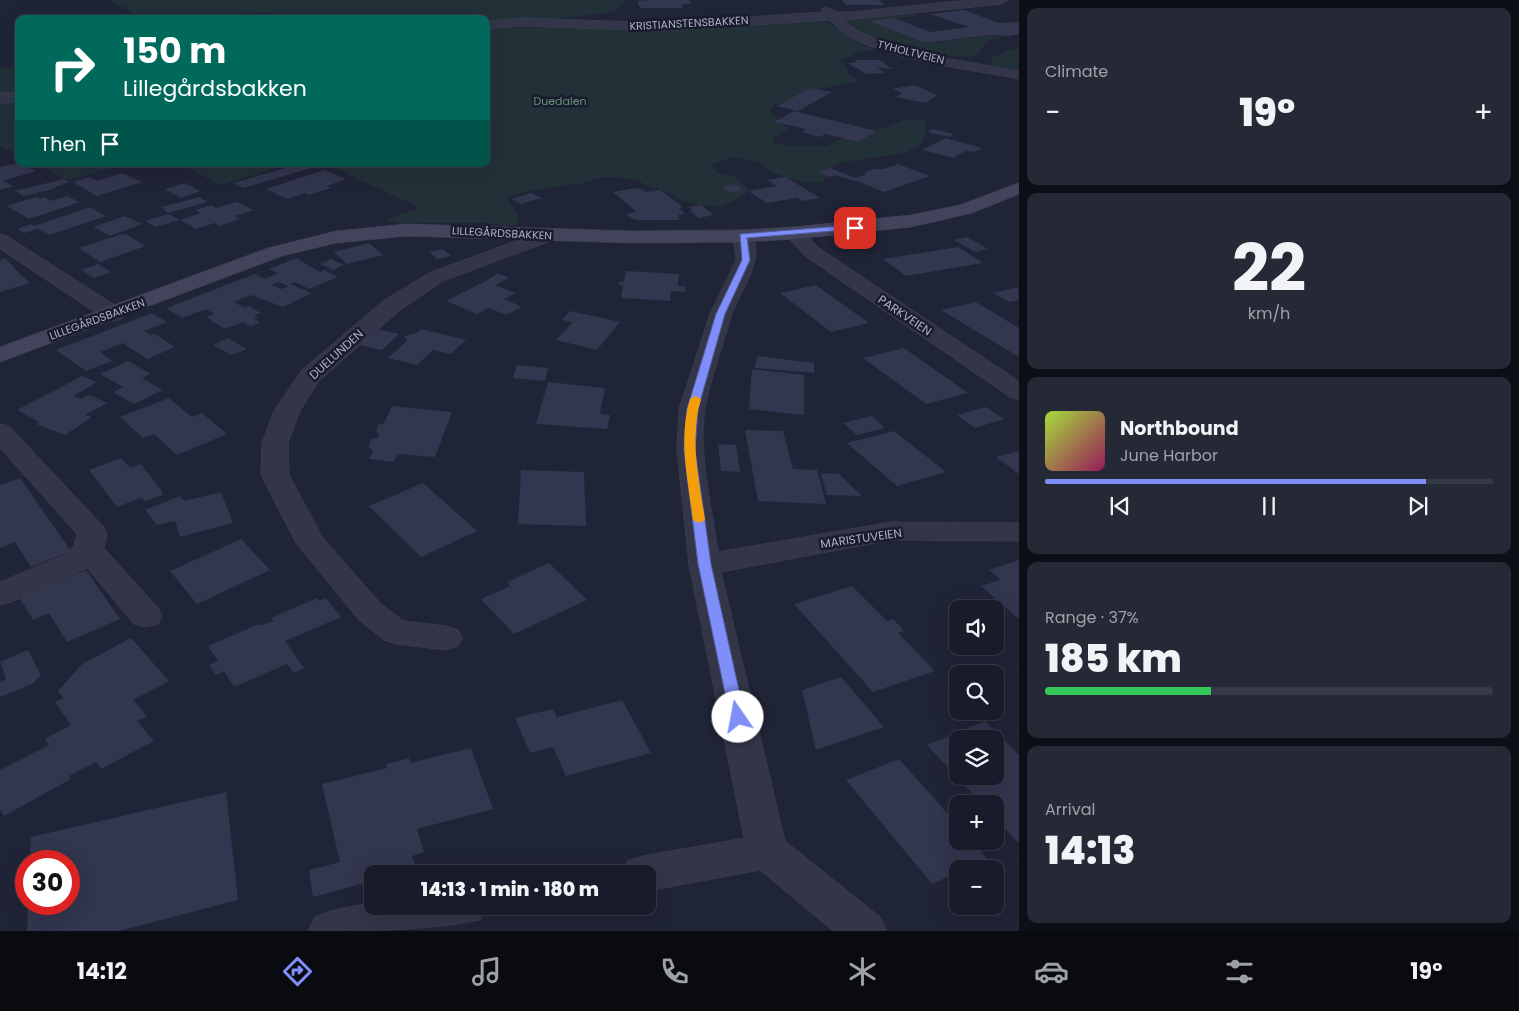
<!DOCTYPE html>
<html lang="en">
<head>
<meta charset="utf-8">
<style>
  :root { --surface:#181b29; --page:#252835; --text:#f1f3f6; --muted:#9fa1a8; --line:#363946; --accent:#7f8ef8 }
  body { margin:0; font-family:Poppins,sans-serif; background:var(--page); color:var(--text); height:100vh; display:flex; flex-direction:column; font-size:19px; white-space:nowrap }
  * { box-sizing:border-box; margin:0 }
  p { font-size:16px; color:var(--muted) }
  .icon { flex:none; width:28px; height:28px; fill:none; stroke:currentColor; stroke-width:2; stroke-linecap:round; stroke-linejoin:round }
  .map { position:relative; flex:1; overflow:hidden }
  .panel { display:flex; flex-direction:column; gap:8px; padding:8px; background:#0d0f17; width:500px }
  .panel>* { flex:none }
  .guide { position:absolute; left:15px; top:15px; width:475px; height:152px; border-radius:10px; box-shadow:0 5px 20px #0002,0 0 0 1px var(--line); background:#00695c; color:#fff; overflow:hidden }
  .buttons { position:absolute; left:949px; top:600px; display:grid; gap:10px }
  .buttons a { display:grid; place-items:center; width:55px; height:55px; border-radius:10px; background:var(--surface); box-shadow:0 5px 20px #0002,0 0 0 1px var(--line); font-size:25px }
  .speed { position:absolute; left:15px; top:850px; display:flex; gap:10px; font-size:25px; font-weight:700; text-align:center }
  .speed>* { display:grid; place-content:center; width:65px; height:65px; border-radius:50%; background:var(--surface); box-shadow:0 5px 20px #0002,0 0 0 1px var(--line); line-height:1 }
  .speed .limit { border:8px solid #d22; background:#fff; color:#111 }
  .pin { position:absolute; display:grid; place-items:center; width:42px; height:42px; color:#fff; margin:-21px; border-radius:10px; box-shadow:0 2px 8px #0006 }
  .me { position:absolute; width:55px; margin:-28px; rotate:348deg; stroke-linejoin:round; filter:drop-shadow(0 0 4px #0008) }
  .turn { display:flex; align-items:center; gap:18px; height:105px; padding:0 25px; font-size:22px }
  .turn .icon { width:65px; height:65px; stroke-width:2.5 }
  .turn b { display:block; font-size:35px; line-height:42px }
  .then { display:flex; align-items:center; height:48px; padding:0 25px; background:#0003; gap:10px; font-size:19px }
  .big { font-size:38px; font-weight:800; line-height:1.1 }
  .panel .card { flex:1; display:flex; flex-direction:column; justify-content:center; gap:8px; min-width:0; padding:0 18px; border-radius:10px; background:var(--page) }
  .panel .dial { align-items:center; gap:0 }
  .dial b { font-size:65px; line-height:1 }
  .song { display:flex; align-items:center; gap:15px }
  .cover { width:60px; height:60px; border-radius:8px; background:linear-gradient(135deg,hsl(80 70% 55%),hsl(330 70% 35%)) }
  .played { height:5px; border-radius:2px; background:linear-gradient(90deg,var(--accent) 85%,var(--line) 85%) }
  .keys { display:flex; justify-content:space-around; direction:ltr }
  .heat { display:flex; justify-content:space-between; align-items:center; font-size:28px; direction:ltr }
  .charge { height:8px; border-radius:4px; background:linear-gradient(90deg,#34c759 37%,var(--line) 0) }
  .trip { position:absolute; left:364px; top:865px; width:292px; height:50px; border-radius:10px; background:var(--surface); box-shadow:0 5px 20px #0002,0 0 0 1px var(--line); font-weight:800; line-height:50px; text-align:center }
  .tab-bar { display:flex; height:80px; justify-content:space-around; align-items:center; background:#0a0b10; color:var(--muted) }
  .tab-bar .icon { width:35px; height:35px }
  .tab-bar .active { color:var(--accent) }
  .tab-bar b { font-size:22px; color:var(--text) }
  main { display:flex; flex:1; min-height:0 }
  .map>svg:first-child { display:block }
  .green { fill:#223038 }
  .building { fill:#32364e; fill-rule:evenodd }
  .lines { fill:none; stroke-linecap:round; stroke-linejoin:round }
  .street-casing { stroke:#3d4051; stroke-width:1 }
  .secondary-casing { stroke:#3d4051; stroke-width:1 }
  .street { fill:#333648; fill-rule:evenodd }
  .secondary { fill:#41445b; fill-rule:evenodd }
  .route { fill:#7f8ef8; stroke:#535ca1 }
  .slow { fill:#f59e0b }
  .labels { text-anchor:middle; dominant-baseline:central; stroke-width:5; stroke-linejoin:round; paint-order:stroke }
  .far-street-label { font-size:11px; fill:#adb0c5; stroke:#191c2c }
  .far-park-label { font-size:11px; fill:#65957d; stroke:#191c2c }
  .street-label { font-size:12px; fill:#adb0c5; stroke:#191c2c }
</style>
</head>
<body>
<main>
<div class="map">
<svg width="1019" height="931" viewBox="0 0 1019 931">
  <rect width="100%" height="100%" fill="#202437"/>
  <g class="green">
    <path d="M 109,0 L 626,0 L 615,12 L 547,20 L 486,23 L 486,19 L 269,19 L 274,12 L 144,19 Z"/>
    <path d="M 911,13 L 917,16 L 870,21 L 926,44 L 990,35 L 1002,38 L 988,40 L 976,56 C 947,59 896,50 870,36 C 861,31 853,24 844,19 Z"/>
    <path d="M 814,20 L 827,23 L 868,44 L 864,47 L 870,47 L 872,50 L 859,52 L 840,61 L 847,68 L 848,73 L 859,80 L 851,83 L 803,92 L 792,99 L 776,104 L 770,111 L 779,121 L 790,129 L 775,137 L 772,143 L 791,146 L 827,146 L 840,139 L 862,137 L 907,119 L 925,121 L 926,134 L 921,144 L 905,153 L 844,162 L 829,168 L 823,182 L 804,183 L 774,173 L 758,162 L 732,157 L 711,165 L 717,173 L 735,176 L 749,190 L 736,200 L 720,207 L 698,205 L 678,199 L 668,192 L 646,186 L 637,179 L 602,177 L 584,183 L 523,192 L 507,197 L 518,216 L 516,225 L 498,225 L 488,223 L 398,223 L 385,220 L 420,208 L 327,164 L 486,164 L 486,29 L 552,27 L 634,30 Z"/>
    <path d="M 1019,48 L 1019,70 L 993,65 L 991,58 L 1004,52 Z"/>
    <path d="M 19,66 L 19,96 L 0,96 L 0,68 Z"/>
    <path d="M 19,101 L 19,155 L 0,146 L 0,102 Z"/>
    <path d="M 35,164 L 127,164 L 67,180 Z"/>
    <path d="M 179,164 L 288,164 L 221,185 Z"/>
  </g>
  <g class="building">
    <path d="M 648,0 L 689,0 L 691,4 L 681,4 L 683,8 L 640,8 L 637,1 Z"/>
    <path d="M 841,0 L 879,0 L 885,5 L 846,5 Z"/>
    <path d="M 964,10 L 999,23 L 1019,22 L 1019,34 L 1009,36 L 989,35 L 925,43 L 869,21 L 894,18 L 930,32 L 969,27 L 930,14 Z"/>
    <path d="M 854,60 L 879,60 L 893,69 L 877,68 L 885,73 L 867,74 L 847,63 L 857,62 Z"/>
    <path d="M 914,85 L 937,95 L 926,103 L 896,97 L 902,93 L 892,89 Z"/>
    <path d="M 810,88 L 832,92 L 798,111 L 777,106 Z"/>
    <path d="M 794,111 L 877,131 L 858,142 L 825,134 L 820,137 L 801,132 L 806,129 L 774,122 Z"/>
    <path d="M 933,129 L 954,134 L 949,137 L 927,132 Z"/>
    <path d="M 945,138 L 975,146 L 982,148 L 974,152 L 966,151 L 953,158 L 922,150 Z"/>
    <path d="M 19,163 L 36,171 L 2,181 L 13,186 L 0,190 L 0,167 Z"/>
    <path d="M 300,164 L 314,164 L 318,166 L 243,188 L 233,183 Z"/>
    <path d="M 898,164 L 930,176 L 884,192 L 859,182 L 835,175 L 829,177 L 817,172 L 830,168 L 855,178 L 867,174 L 864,173 L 874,169 L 884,169 Z"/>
    <path d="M 324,170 L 346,179 L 327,186 L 331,188 L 309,195 L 305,193 L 287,199 L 266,189 Z"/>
    <path d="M 122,173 L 142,182 L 97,196 L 73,182 L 90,177 L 98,181 Z"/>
    <path d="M 786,177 L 820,198 L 802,201 L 797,198 L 767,203 L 748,191 L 777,186 L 767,180 Z"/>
    <path d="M 64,179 L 69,182 L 49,190 L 24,196 L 15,191 Z"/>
    <path d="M 185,183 L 200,191 L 181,198 L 165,189 Z"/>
    <path d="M 737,185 L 743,191 L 728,192 L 722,186 Z"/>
    <path d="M 635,188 L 641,189 L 646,192 L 660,190 L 683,207 L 679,208 L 685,214 L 678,215 L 680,220 L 639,220 L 630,218 L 626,214 L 637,212 L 613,192 Z"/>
    <path d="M 531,193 L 542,198 L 521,204 L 511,199 Z"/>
    <path d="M 67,196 L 80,202 L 29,219 L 7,206 L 36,197 L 40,199 L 45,197 L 52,201 Z"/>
    <path d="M 200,197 L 207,202 L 168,213 L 161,207 Z"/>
    <path d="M 237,202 L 253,210 L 235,216 L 240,219 L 219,226 L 215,223 L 196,229 L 180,220 L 200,213 L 195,210 L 211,205 L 216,208 Z"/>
    <path d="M 701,205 L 714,215 L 699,218 L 689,211 L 693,210 L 688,207 Z"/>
    <path d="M 90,207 L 106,216 L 50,235 L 38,229 L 25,233 L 17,229 L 31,224 L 34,226 Z"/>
    <path d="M 169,214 L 180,220 L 156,227 L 145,221 Z"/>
    <path d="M 125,216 L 142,224 L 110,236 L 93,227 Z"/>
    <path d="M 122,234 L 127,235 L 146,246 L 100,262 L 79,248 Z"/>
    <path d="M 967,237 L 988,249 L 975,252 L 954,240 Z"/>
    <path d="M 369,243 L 383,255 L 347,264 L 334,252 Z"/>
    <path d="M 958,247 L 983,263 L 906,276 L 883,259 Z"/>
    <path d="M 443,249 L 451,256 L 437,259 L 429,252 Z"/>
    <path d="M 5,258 L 19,273 L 30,283 L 0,292 L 0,260 Z"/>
    <path d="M 296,258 L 320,272 L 324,270 L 338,277 L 309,289 L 295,282 L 290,284 L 312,293 L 283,307 L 251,295 L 234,302 L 245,308 L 249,306 L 261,313 L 255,315 L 258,317 L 254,319 L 260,322 L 251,326 L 243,322 L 225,329 L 206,317 L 214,314 L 206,309 L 182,318 L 166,308 L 255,274 L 265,279 L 278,273 L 269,269 ZM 278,282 L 288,286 L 282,289 L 271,285 Z"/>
    <path d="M 331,259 L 344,265 L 333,270 L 320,264 Z"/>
    <path d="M 98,264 L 111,272 L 94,278 L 81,270 Z"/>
    <path d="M 626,271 L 679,274 L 678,286 L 685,286 L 685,292 L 671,291 L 670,301 L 621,298 L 623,286 L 619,285 L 619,282 L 624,281 Z"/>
    <path d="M 498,273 L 509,278 L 495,285 L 516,293 L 504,299 L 522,307 L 506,315 L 489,308 L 477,314 L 446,301 L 486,281 Z"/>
    <path d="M 816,285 L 869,323 L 831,332 L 780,293 Z"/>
    <path d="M 1018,287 L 1019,300 L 1009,302 L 993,293 Z"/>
    <path d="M 976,302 L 1019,328 L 1019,357 L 941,310 Z"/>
    <path d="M 570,311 L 620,322 L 597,350 L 556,340 L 573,322 L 562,320 Z"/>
    <path d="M 152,313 L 167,322 L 144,331 L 151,335 L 155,334 L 175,347 L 147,359 L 123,343 L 100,352 L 112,361 L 86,371 L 56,350 Z"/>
    <path d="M 377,329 L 399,334 L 382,350 L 359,345 Z"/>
    <path d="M 421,329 L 466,340 L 451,354 L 433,350 L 417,365 L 388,358 L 407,341 L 404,336 L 416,333 Z"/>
    <path d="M 228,338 L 247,349 L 232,355 L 213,345 Z"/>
    <path d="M 904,348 L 968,393 L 926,404 L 863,358 Z"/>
    <path d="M 757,356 L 814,363 L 814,373 L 755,368 Z"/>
    <path d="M 128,361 L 151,374 L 142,378 L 163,390 L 134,404 L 113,392 L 123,387 L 100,374 Z"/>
    <path d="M 517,365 L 548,368 L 545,381 L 513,378 Z"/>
    <path d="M 752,369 L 804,375 L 804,415 L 749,409 Z"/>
    <path d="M 82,376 L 97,382 L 74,396 L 81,399 L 89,395 L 107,403 L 85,415 L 92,417 L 65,435 L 36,424 L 39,422 L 17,410 Z"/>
    <path d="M 548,382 L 605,388 L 600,414 L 610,415 L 607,429 L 536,424 Z"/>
    <path d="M 169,398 L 192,417 L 202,413 L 227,434 L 177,455 L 154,434 L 143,438 L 120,417 Z"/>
    <path d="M 392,406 L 452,412 L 435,457 L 397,454 L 394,462 L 369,459 L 373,451 L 372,449 L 368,447 L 371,439 L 377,438 L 379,434 L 376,432 L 378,425 L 384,423 Z"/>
    <path d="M 986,407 L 1004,419 L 975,428 L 957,415 Z"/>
    <path d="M 872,416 L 885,428 L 857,435 L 843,423 Z"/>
    <path d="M 745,430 L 783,431 L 793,469 L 817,470 L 826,504 L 758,501 Z"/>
    <path d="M 894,431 L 946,472 L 897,486 L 847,443 Z"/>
    <path d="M 718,444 L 736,445 L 740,472 L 721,471 Z"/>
    <path d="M 1019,451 L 1019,474 L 996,457 Z"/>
    <path d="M 121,458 L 130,468 L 141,464 L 161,490 L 163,495 L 146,501 L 140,498 L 117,507 L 89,470 Z"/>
    <path d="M 521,470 L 584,472 L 586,526 L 518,524 Z"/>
    <path d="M 821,473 L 839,474 L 862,496 L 827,495 Z"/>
    <path d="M 20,478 L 71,551 L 31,567 L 15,542 L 0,548 L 0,485 Z"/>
    <path d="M 423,483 L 477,531 L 421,557 L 369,506 Z"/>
    <path d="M 221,492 L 233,523 L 180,537 L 175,521 L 157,525 L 145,510 L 180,496 L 184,501 Z"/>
    <path d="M 241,539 L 270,570 L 197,604 L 170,571 Z"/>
    <path d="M 1019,560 L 1019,619 L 981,586 L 1001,580 L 989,570 Z"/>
    <path d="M 549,563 L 587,600 L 514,634 L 481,599 L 510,586 L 507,582 Z"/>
    <path d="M 86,570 L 120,619 L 67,642 L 49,613 L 33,620 L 19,597 Z"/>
    <path d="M 852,586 L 887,621 L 893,619 L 904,631 L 898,633 L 935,671 L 873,692 L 794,604 Z"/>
    <path d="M 317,598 L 319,601 L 326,598 L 341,617 L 285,641 L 304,668 L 294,673 L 287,664 L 234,687 L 224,671 L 216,675 L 209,665 L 218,661 L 208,646 L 259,624 L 260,626 L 273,621 L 271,618 Z"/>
    <path d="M 131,638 L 169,681 L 133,700 L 147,716 L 137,721 L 154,741 L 101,769 L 96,762 L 69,776 L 71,779 L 4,816 L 0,809 L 0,770 L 49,745 L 45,739 L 71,725 L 55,702 L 63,698 L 58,691 L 82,664 Z"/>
    <path d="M 28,650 L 41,675 L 32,684 L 0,697 L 0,682 L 6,679 L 0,662 Z"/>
    <path d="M 841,677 L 884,727 L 816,750 L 802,690 Z"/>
    <path d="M 622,700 L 651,753 L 566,776 L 553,747 L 530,753 L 515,718 L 553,709 L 557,717 Z"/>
    <path d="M 985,721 L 1019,755 L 1019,843 L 995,818 L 995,804 L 982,804 L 927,745 ZM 958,739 L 995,739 L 995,776 L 958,776 Z"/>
    <path d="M 471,748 L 493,809 L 417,829 L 424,852 L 412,856 L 416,870 L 400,874 L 372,874 L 372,881 L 313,897 L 309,870 L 340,862 L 322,784 L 387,768 L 387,764 L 409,758 L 410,763 Z"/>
    <path d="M 899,759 L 958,825 L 958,841 L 972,841 L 987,859 L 966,869 L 958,869 L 958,872 L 932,884 L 846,780 Z"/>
    <path d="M 226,792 L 238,900 L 119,931 L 27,931 L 28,904 L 69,904 L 69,861 L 30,861 L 31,837 Z"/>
  </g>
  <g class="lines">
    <defs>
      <g id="street">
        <path d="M 968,0 L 1008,0 L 1002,4 L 844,20 C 880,53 970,61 1019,71 L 1019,79 C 968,69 891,61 847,35 C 840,31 835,25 829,20 L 662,31 L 524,26 L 486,29 L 486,21 L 524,18 L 662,23 L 822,12 L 823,8 L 827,7 L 836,12 L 850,12 Z"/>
        <path d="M 0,93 L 19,93 L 19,102 L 0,103 Z"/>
        <path d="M 794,227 L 801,229 L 819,248 L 1019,381 L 1019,400 L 1010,397 L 805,256 L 784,233 L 787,229 Z"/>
        <path d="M 546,230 L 553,232 L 556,236 L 553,240 L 443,281 L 399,311 L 319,381 L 300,411 L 288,443 L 289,475 L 323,538 L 381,604 L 404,621 L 446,626 L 458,630 L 463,638 L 458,646 L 446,650 L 396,644 L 384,640 L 359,620 L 296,543 L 261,475 L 262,443 L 274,411 L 301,371 L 383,301 L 429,273 Z"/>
        <path d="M 743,230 L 750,232 C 768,259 739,291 731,317 C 723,345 710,380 705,409 C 698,451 712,509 718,552 L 891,522 L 1019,523 L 1019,541 L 891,540 L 721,572 L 785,841 L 880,917 L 887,931 L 833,931 L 760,870 L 648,891 L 648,874 L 622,874 L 628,861 L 643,856 L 744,838 L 689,565 L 677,450 L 679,409 L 710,314 L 736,260 L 733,236 L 736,232 Z"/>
        <path d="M 0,234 L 7,236 L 121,309 L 124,314 L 121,319 L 113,321 L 105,319 L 0,249 Z"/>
        <path d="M 0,424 L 9,426 L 103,526 L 107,533 L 104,548 L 158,608 L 162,616 L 158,624 L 146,627 L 134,624 L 87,568 L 11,602 L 0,605 L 0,582 L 62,556 L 74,546 L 77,534 L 0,448 Z"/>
        <path d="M 372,903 L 372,906 L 486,906 L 480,920 C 429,931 362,931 308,931 L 315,917 L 330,911 Z"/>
      </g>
      <path id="secondary" d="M 1019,183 L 1019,194 L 972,213 L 911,227 L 794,239 L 743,242 L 633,243 L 406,236 L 336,243 L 282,256 L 0,362 L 0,347 L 268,248 L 336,231 L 406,224 L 633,231 L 743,230 L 794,227 L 911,215 L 960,205 Z"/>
    </defs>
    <use href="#street" class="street-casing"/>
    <use href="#secondary" class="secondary-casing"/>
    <use href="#street" class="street"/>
    <use href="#secondary" class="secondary"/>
  </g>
  <path class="route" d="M 855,225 L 859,228 L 858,229 L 747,238 L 750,260 L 725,314 L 698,409 L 695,450 L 711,564 L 745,717 L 743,721 L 738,723 L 733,721 L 730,717 L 698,564 L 684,450 L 687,409 L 716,314 L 742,260 L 740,234 Z"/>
  <path class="slow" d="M 695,396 L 701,399 C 689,438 699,480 705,520 L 699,523 L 693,520 C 688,480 678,438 690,399 Z"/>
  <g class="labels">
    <g class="far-street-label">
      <text transform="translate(689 23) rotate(-3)">KRISTIANSTENSBAKKEN</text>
      <text transform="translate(911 52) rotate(14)">TYHOLTVEIEN</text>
      <text transform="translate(502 233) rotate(3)">LILLEGÅRDSBAKKEN</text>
      <text transform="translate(97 319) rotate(-20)">LILLEGÅRDSBAKKEN</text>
    </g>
    <g class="far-park-label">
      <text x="560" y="101">Duedalen</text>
    </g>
    <g class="street-label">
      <text transform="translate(905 315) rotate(34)">PARKVEIEN</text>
      <text transform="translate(336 354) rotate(-42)">DUELUNDEN</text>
      <text transform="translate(861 538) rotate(-8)">MARISTUVEIEN</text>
    </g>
  </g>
</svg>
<div class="buttons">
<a><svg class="icon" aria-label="sound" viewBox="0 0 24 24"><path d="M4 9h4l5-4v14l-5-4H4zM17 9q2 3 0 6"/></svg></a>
<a><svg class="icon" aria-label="search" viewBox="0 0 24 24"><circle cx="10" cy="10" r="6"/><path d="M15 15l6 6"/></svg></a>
<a><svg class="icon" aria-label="layers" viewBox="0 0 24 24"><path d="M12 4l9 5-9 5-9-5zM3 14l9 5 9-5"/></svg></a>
<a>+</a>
<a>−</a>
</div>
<div class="speed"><div class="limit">30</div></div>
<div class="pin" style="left:855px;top:228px;background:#d93025"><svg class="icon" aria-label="arrive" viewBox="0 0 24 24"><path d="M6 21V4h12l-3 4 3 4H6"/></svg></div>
<svg class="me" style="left:738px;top:717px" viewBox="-20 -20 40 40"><circle r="19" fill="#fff"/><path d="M0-13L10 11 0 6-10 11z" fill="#7f8ef8"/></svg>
<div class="trip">14:13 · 1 min · 180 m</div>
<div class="guide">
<div class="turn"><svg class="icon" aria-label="right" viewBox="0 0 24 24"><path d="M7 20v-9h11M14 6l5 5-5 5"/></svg><div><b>150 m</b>Lillegårdsbakken</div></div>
<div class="then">Then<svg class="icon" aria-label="arrive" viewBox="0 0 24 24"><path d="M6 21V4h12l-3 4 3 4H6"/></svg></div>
</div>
</div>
<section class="panel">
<div class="card"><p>Climate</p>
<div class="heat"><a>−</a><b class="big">19°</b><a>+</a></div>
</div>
<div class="card dial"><b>22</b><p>km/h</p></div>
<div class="card">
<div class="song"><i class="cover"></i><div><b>Northbound</b><p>June Harbor</p></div></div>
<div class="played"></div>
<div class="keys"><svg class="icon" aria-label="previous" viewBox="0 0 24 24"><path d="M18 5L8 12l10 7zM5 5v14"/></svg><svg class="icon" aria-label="pause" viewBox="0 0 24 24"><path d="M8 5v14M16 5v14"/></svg><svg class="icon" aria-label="next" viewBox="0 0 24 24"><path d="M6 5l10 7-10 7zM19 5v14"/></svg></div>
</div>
<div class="card"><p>Range · 37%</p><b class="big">185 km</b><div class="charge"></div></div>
<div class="card"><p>Arrival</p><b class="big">14:13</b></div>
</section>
</main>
<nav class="tab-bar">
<b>14:12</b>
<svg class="icon active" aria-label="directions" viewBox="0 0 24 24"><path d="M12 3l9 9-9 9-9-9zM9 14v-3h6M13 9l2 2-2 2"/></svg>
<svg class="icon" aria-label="music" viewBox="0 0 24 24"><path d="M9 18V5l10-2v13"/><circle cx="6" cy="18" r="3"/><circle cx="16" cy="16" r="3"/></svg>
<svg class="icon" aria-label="phone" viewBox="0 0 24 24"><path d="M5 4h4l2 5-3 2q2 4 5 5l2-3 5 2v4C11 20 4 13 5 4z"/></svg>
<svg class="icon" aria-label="climate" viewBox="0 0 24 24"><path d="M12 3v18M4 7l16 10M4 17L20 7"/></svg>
<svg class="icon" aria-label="car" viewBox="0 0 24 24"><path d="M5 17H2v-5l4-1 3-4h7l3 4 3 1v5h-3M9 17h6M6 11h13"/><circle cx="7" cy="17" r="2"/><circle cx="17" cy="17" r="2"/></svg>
<svg class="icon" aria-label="filters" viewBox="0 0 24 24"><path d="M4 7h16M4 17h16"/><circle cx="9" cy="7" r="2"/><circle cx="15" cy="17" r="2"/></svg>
<b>19°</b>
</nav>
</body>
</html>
